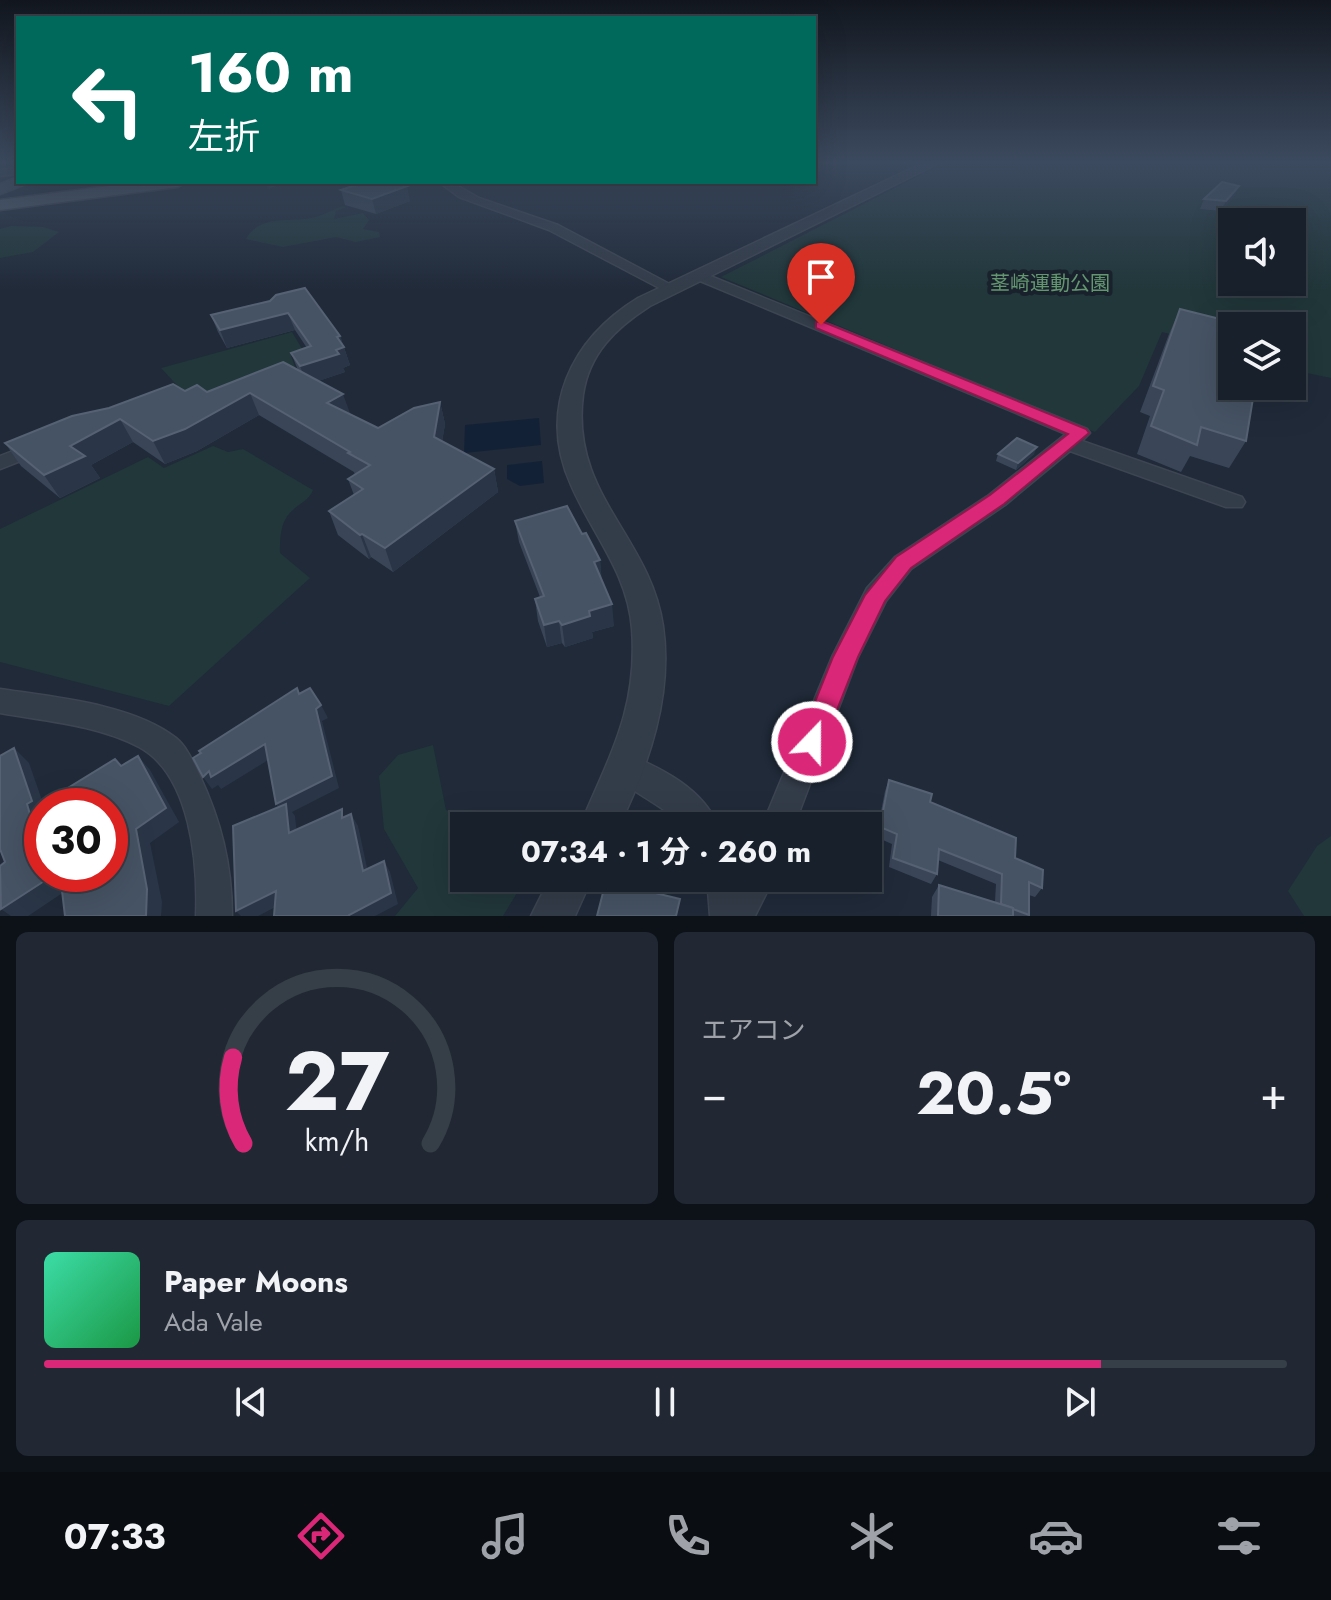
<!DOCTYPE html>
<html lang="ja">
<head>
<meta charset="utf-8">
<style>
  :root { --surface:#18202b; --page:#212833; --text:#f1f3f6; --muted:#9fa3a9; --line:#363e47; --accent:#db2777 }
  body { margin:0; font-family:Jost,"Noto Sans JP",sans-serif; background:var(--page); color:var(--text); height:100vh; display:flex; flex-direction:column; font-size:30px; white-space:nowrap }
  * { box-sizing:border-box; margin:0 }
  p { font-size:26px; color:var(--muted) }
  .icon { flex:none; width:44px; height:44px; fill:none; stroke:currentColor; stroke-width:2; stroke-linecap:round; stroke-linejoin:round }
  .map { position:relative; height:916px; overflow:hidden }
  .panel { display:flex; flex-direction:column; gap:16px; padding:16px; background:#0d1218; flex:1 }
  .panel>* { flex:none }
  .top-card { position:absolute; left:16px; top:16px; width:800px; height:168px; border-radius:0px; box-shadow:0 8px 32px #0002,0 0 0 2px var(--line); background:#00695c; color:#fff; overflow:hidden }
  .buttons { position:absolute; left:1218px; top:208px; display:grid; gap:16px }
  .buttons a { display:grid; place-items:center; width:88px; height:88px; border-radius:0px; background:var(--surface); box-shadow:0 8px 32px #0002,0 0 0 2px var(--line); font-size:40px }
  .speed { position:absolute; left:24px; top:788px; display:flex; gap:16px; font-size:40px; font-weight:700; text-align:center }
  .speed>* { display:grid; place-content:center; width:104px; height:104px; border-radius:50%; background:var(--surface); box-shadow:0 8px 32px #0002,0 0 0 2px var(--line); line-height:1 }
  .speed .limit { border:12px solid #d22; background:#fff; color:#111 }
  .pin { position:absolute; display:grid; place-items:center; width:68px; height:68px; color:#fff; margin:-82px -34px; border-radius:50% 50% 50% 0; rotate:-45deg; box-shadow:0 0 8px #0007 }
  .pin .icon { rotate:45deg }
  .me { position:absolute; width:88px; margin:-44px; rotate:22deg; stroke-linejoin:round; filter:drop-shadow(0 0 6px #0008) }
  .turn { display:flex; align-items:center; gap:28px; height:168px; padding:0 40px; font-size:36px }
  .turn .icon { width:104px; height:104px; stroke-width:2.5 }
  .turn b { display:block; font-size:56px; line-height:68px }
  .big { font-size:60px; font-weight:700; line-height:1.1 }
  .panel .card { flex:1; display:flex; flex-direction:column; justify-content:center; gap:12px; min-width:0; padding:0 28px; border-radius:12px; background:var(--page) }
  .panel .dial { align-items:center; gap:0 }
  .dial svg { height:208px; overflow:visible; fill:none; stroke:var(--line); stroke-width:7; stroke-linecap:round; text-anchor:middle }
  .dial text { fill:var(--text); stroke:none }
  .song { display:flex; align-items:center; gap:24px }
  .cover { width:96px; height:96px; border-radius:12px; background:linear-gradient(135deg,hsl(160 70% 55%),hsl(140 70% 35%)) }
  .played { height:8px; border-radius:4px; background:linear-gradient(90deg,var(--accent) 85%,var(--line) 85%) }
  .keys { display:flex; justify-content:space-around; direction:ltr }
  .heat { display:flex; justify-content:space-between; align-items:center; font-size:44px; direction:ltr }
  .panel .tiles { flex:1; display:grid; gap:16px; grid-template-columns:1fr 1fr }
  .card:last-child { grid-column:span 2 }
  .trip { position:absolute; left:450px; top:812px; width:432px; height:80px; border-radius:0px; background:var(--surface); box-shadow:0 8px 32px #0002,0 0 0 2px var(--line); font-weight:700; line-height:80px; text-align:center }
  .dock { display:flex; height:128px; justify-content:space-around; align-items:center; background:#0a0d11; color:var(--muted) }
  .dock .icon { width:56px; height:56px }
  .dock .on { color:var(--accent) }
  .dock b { font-size:36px; color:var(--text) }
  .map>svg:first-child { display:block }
  .green { fill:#21373a; fill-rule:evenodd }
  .water { fill:#132136 }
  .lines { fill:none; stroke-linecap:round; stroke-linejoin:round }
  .minor-casing { stroke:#3d4552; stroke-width:3 }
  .tertiary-casing { stroke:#3d4552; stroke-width:3 }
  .secondary-casing { stroke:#3d4552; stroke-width:3 }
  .primary-casing { stroke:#3d4552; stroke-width:3 }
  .minor { fill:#333c49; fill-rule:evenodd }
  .tertiary { fill:#333c49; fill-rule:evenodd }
  .secondary { fill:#414b5c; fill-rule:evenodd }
  .primary { fill:#515b69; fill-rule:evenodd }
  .wall { fill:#3a4658 }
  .shaded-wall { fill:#2a3647 }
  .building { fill:#465364; stroke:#566273; stroke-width:2 }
  .route { fill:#db2777; stroke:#8e194d; stroke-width:2 }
  .labels { text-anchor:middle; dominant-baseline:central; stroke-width:8; stroke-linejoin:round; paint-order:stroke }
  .far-park-label { font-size:20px; fill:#649770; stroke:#19212d }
</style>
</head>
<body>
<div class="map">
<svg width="1331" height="916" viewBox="0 0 1331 916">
  <rect width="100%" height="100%" fill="#202a39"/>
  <g class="green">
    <path d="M 946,162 L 1331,162 L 1331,378 L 1292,370 L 1292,326 L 1232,326 L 1232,349 L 1162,332 L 1139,386 L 1095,432 L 721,277 ZM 1232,222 L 1292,222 L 1292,282 L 1232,282 Z"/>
    <path d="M 342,206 L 347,207 L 336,211 L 334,219 L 363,213 L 369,220 L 363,229 L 379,232 L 380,237 L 356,242 L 336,237 L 283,247 L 246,239 C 258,217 284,221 305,219 C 318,218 330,211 342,206 Z"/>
    <path d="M 11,226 L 43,227 L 59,232 L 33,252 L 0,258 L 0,229 Z"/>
    <path d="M 292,332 L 304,352 L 291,356 L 299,378 L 279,385 L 185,394 L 161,368 Z"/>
    <path d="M 213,446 L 228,452 L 243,449 L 313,490 C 309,500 302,502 294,509 C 280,520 280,538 280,553 L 310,578 L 169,706 L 0,662 L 0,529 L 148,457 L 164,468 Z"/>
    <path d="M 433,745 L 446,810 L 491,826 L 464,826 L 464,878 L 526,878 L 503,916 L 395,916 L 418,888 L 384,829 L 379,776 L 398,755 Z"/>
    <path d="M 1331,836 L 1331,916 L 1304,916 L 1288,891 L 1317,846 Z"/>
  </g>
  <g class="water">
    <path d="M 539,418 L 541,445 L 464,453 L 465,425 Z"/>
    <path d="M 542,461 L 544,483 L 520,486 L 507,479 L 507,465 Z"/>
  </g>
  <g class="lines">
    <defs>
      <g id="minor">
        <path d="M 18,168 L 18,174 L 0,176 L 0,170 Z"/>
        <path d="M 439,182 L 451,182 L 479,198 L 558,225 L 677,288 L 675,291 L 665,291 L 549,230 L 459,197 Z"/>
        <path d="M 698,271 L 1087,429 L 1090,433 L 1082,441 L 1242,497 L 1245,502 L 1242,507 L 1226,507 L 1070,451 L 1005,505 L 911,569 L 886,601 L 858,657 L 794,826 L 762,826 L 832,657 L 867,588 L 895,557 L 989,495 L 1066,434 L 693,278 L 691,275 Z"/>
        <path d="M 39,441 L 46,443 L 49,447 L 46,451 L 0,469 L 0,456 Z"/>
        <path d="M 0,689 C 53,697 133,704 176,738 C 187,747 193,762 199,774 C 221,821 232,864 232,916 L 196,916 C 198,864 191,775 139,747 C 98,725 45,721 0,713 Z"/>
        <path d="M 627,754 C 663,769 703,789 718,826 L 683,826 C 665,805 620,788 612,769 L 616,759 Z"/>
        <path d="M 707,878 L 774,878 L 755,916 L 710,916 Z"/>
      </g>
      <g id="tertiary">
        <path d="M 925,162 L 941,162 L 650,306 C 616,328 589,353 583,395 C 570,495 650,536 663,626 C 673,695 649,765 619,826 L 580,826 C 609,756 638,710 632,629 C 628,573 592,534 571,485 C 537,409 571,339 638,298 Z"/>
        <path d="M 550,878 L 592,878 L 575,916 L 531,916 Z"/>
      </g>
      <path id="secondary" d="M 18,177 L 18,182 L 26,182 L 23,185 L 0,194 L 0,184 Z"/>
      <path id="primary" d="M 140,182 L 186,182 L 178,187 L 0,210 L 0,200 Z"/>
    </defs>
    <use href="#minor" class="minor-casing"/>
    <use href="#tertiary" class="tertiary-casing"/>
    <use href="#secondary" class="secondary-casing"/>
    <use href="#primary" class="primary-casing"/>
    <use href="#minor" class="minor"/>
    <use href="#tertiary" class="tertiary"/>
    <use href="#secondary" class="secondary"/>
    <use href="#primary" class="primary"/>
  </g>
  <g class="wall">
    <path d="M 341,190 L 410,201 L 376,214 L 345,205 Z"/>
    <path d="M 1235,195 L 1221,211 L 1200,209 L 1204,199 Z"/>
    <path d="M 270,301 L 340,336 L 350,365 L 343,368 L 345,372 L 318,381 L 350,414 L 378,428 L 440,402 L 445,424 L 442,442 L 494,469 L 498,492 L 393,572 L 371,557 L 369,559 L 338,535 L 329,511 L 354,495 L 348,479 L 355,475 L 354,472 L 259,415 L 197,451 L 165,464 L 133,442 L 91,465 L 100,478 L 60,498 L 21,466 L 5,443 L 185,391 L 207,392 L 298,370 L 291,353 L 307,348 L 295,330 L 227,348 L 218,332 L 211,315 Z"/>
    <path d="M 1180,309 L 1246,441 L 1229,468 L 1190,456 L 1181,472 L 1137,454 L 1150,416 L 1140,412 L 1169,334 Z"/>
    <path d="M 998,454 L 1034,454 L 1016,470 L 996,461 Z"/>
    <path d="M 515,521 L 582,534 L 600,560 L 601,579 L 614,626 L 592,632 L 593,638 L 565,647 L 562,643 L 547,647 L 538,621 L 535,599 L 540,597 L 519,542 Z"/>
    <path d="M 889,780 L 930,802 L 1015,858 L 1042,888 L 1035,897 L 1029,895 L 1029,916 L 931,916 L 932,897 L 939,885 L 995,902 L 996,884 L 938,860 L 937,874 L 931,884 L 889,867 L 892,844 L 876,837 L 885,791 Z"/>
  </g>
  <g class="shaded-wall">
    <path d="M 266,182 L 288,182 L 268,189 Z"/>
    <path d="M 407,186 L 410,201 L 376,214 L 372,199 Z"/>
    <path d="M 1239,186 L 1235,195 L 1221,211 L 1226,201 Z"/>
    <path d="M 288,313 L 295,330 L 227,348 L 220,330 Z"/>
    <path d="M 340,336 L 350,365 L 343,368 L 345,372 L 307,385 L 300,366 L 336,350 L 337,337 Z"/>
    <path d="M 250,393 L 259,415 L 197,451 L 165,464 L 153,441 Z"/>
    <path d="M 343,394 L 351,416 L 327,403 Z"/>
    <path d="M 440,402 L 445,424 L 439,460 L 434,437 Z"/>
    <path d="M 120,419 L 133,442 L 91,465 L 100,478 L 60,498 L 44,475 L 70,446 Z"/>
    <path d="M 1037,447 L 1034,454 L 1016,470 L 1018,463 Z"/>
    <path d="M 494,469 L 498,492 L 393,572 L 385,548 Z"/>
    <path d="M 362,534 L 371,557 L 369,559 L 360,535 Z"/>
    <path d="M 600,560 L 602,582 L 594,562 Z"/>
    <path d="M 612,604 L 614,626 L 592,632 L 593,638 L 565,647 L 562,625 L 589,611 Z"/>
    <path d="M 559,621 L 562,643 L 547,647 L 544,625 Z"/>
    <path d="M 321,705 L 328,718 L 322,721 L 339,788 L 292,812 L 295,816 L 298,845 L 289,833 L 284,816 L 276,804 L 316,709 Z"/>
    <path d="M 265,744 L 273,757 L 221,789 L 218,785 L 212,789 L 203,777 L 209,771 Z"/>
    <path d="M 14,748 L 29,763 L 44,806 L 42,806 L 42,845 L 38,842 L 27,804 Z"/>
    <path d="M 138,756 L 150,770 L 179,822 L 150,843 L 162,902 L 161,916 L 146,916 L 136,829 Z"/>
    <path d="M 351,814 L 358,826 L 370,882 L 363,871 Z"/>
    <path d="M 384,861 L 390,872 L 398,904 L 375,916 L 349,916 Z"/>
    <path d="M 55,874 L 63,874 L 76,884 L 28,916 L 11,916 L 1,909 Z"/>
    <path d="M 276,891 L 285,902 L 258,916 L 241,916 L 236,911 Z"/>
  </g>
  <g class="building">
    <path d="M 364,182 L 393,182 L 407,186 L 372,199 L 341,190 Z"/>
    <path d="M 1222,182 L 1239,186 L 1226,201 L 1204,199 Z"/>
    <path d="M 305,288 L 340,336 L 337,337 L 344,347 L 336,350 L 339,354 L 300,366 L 291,353 L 311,346 L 288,313 L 220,330 L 211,315 L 270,301 L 276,295 Z"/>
    <path d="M 1180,309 L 1248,326 L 1232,326 L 1232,386 L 1255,386 L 1246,441 L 1201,427 L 1197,445 L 1151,426 L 1164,390 L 1153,386 Z"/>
    <path d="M 283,362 L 343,394 L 327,403 L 378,428 L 414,408 L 440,402 L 434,437 L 494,469 L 385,548 L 362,534 L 360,535 L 329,511 L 363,489 L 348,479 L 370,465 L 348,453 L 350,452 L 250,393 L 185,429 L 153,441 L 120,419 L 70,446 L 85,456 L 44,475 L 5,443 L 72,416 L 109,408 L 173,384 L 185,391 L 197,385 L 207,392 Z"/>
    <path d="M 1017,438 L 1037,447 L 1018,463 L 998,454 Z"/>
    <path d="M 567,506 L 582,534 L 586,533 L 600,560 L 594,562 L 612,604 L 589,611 L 590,616 L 562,625 L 559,621 L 544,625 L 535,599 L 544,596 L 515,521 Z"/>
    <path d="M 297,688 L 299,694 L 310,688 L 321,705 L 316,709 L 332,776 L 276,804 L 265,744 L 211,777 L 209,771 L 203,777 L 193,758 L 201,753 L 199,751 Z"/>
    <path d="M 14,748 L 32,801 L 27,804 L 38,842 L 42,839 L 42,874 L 55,874 L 1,909 L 0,866 L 5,862 L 0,849 L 0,756 Z"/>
    <path d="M 138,756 L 166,808 L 136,829 L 147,889 L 146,916 L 65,916 L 60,874 L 110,874 L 110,806 L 75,806 L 68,788 L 115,759 L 121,766 Z"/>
    <path d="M 889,780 L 932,794 L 930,802 L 1016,838 L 1015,858 L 1043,870 L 1042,888 L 1029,882 L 1029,915 L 1013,909 L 1013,908 L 1001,904 L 1002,874 L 939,849 L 937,874 L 893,858 L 897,834 L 880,827 Z"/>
    <path d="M 286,804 L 289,833 L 342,809 L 342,818 L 351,814 L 363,871 L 384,861 L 391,893 L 349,915 L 349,916 L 274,916 L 276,891 L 236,911 L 233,826 Z"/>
    <path d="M 606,881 L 680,899 L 676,916 L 597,916 Z"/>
    <path d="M 939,885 L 1013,908 L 1013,916 L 938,916 Z"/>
  </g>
  <linearGradient id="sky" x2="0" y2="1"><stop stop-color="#12171f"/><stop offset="0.56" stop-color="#3c4a5f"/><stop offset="1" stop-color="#3c4a5f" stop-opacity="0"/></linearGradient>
  <rect width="1331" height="290" fill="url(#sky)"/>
  <path class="route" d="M 821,321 L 1086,429 L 1089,433 L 1004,504 L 911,568 L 885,601 L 858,657 L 821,750 L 812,754 L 803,750 L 799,742 L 833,657 L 865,595 L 896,557 L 990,495 L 1068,434 L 816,328 L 816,322 Z"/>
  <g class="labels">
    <g class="far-park-label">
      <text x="1050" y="283">茎崎運動公園</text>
    </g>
  </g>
</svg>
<div class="buttons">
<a><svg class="icon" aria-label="sound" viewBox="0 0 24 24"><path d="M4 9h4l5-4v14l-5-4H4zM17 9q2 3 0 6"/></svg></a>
<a><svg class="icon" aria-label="layers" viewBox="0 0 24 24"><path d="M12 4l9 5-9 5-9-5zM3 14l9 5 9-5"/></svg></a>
</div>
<div class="speed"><div class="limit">30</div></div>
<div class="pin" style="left:821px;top:325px;background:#d93025"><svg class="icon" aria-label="arrive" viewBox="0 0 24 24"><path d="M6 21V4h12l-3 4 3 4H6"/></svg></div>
<svg class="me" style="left:812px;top:742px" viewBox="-20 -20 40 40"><circle r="17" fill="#db2777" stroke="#fff" stroke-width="3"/><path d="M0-11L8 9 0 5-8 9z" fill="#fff"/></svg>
<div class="trip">07:34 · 1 分 · 260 m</div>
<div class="top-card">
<div class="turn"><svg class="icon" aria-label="left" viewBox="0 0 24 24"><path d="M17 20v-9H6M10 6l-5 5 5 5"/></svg><div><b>160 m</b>左折</div></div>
</div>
</div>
<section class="panel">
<div class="tiles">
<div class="card dial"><svg viewBox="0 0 100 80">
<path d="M14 69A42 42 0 1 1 86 69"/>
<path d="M14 69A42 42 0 0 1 10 36" stroke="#db2777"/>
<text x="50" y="56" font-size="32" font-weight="700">27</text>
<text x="50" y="72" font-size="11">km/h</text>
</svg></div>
<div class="card"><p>エアコン</p>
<div class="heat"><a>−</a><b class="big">20.5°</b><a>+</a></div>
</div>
<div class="card">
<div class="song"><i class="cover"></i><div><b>Paper Moons</b><p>Ada Vale</p></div></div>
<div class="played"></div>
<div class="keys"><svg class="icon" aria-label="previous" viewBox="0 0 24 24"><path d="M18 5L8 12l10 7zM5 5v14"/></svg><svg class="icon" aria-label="pause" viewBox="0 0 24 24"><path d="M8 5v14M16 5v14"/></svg><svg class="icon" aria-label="next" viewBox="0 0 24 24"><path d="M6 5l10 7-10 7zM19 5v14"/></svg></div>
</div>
</div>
</section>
<nav class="dock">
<b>07:33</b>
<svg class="icon on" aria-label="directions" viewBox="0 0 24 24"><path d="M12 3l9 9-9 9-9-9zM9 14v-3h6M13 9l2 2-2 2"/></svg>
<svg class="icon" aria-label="music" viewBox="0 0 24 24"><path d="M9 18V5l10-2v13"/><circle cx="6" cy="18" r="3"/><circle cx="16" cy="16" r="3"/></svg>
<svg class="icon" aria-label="phone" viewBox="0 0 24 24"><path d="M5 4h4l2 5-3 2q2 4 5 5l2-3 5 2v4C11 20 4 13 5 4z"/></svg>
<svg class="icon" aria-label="climate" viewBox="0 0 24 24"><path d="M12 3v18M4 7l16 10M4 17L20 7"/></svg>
<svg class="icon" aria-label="car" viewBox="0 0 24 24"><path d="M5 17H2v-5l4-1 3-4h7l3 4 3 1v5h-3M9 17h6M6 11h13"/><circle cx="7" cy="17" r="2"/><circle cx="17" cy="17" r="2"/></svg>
<svg class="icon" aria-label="filters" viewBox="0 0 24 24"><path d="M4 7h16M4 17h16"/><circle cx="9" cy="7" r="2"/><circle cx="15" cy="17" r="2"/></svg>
</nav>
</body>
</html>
